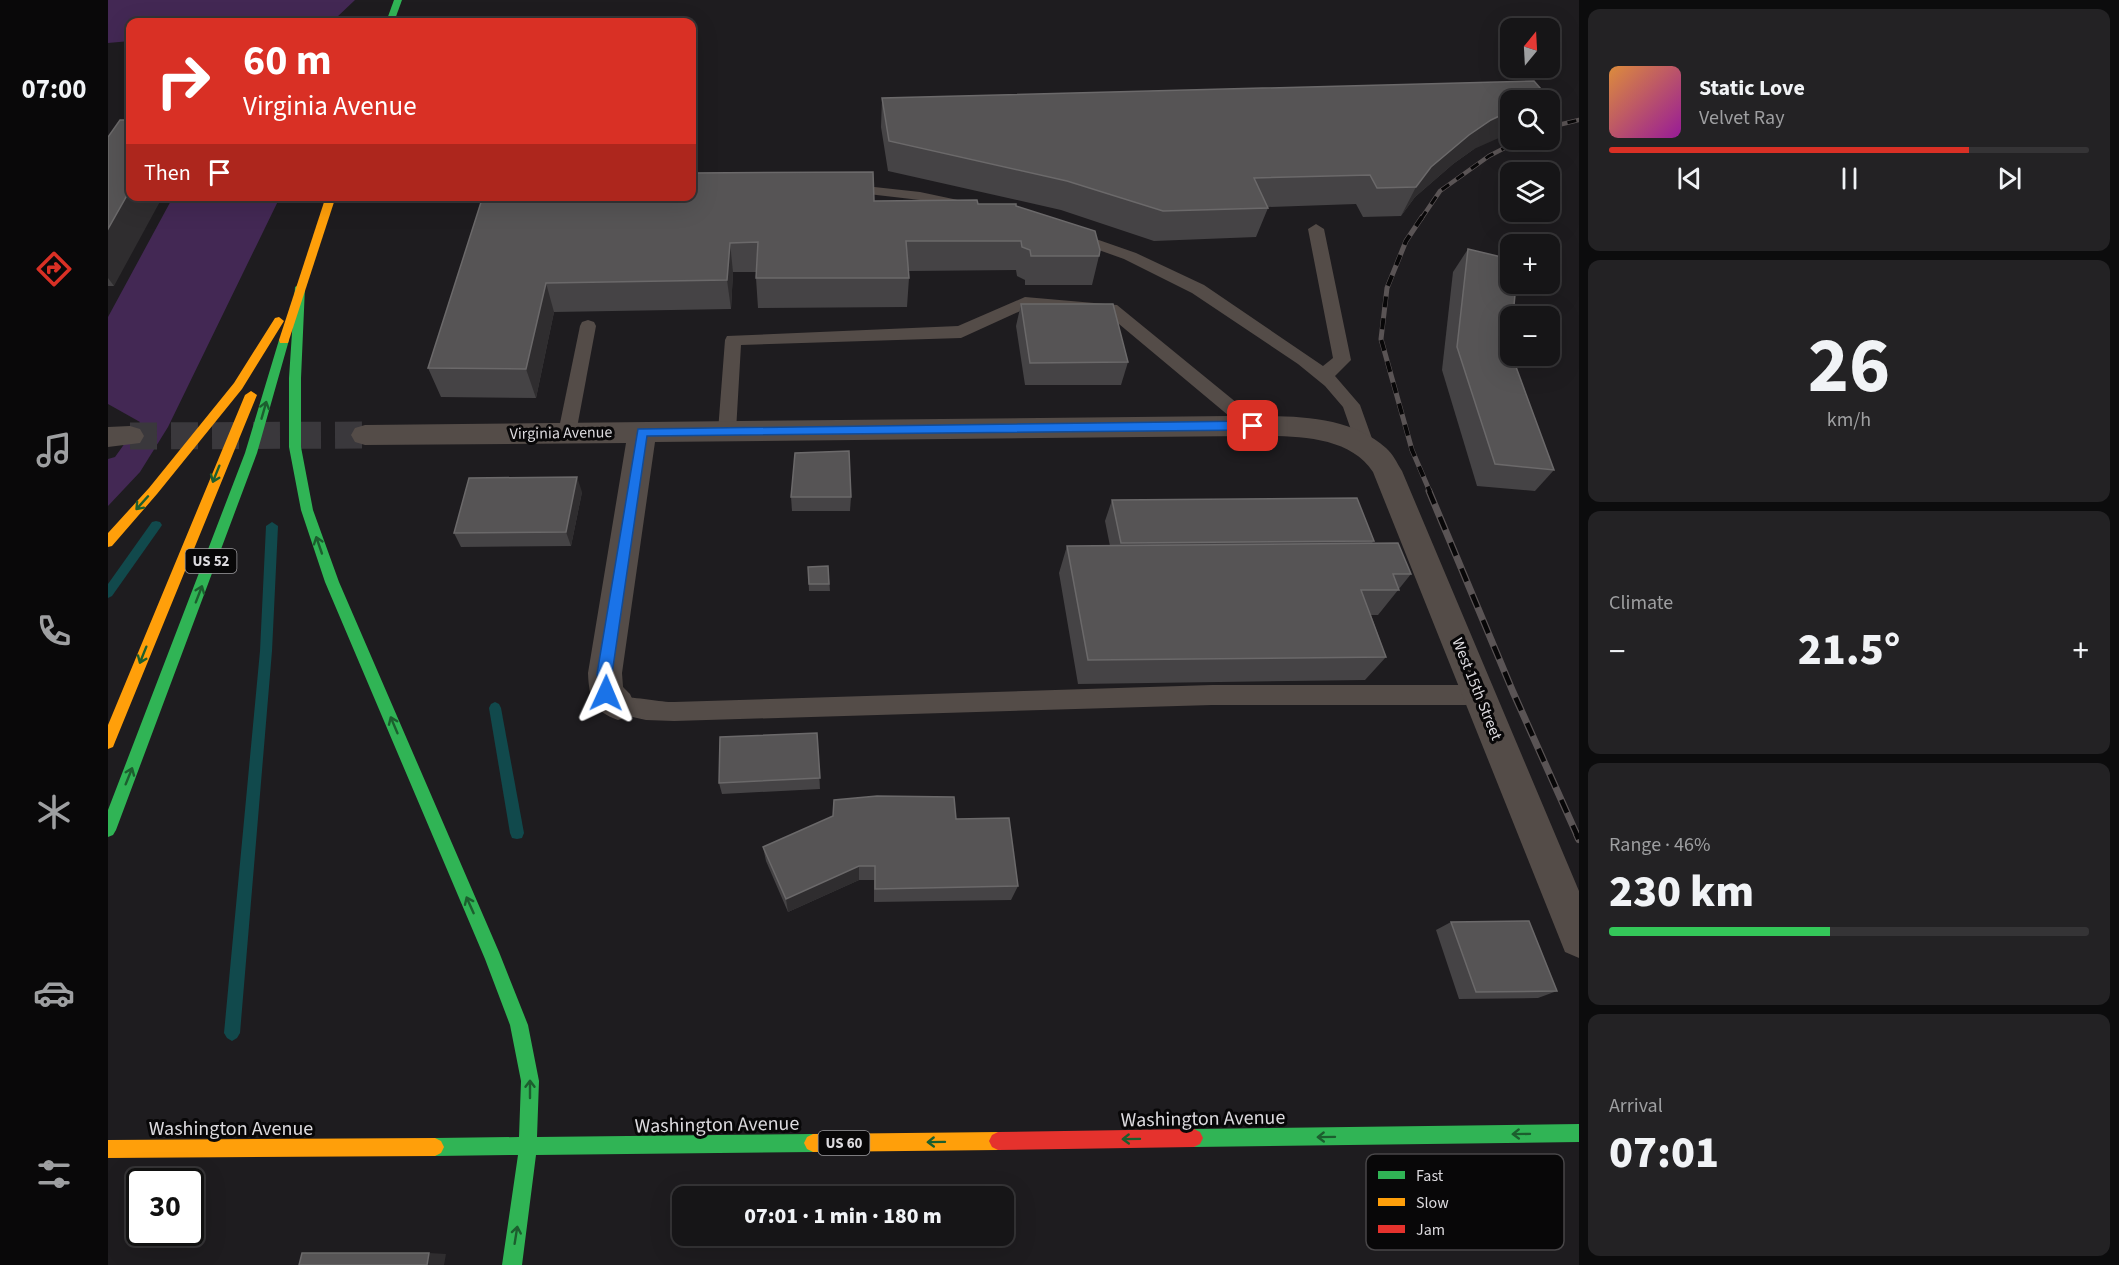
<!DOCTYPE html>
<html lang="en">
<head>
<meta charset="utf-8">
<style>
  :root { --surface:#161517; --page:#232224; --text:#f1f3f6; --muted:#9e9fa1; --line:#353436; --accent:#d93025 }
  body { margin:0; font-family:"Source Sans 3",sans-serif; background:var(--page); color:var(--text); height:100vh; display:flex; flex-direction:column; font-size:22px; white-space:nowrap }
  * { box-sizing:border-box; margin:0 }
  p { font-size:20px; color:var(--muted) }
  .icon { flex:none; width:33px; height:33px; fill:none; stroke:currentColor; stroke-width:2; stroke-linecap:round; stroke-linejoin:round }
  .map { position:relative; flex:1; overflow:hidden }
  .side { display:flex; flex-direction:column; gap:9px; padding:9px; background:#0c0c0d; width:540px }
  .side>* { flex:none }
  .hud { position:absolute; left:18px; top:18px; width:570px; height:183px; border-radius:12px; box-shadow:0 6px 24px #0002,0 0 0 2px var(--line); background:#d93025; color:#fff; overflow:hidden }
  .needle { width:39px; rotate:18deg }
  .fabs { position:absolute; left:1392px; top:18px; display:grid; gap:12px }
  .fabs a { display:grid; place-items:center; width:60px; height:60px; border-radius:12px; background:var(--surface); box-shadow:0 6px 24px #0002,0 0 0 2px var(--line); font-size:30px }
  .speed { position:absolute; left:18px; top:1168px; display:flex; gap:12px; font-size:30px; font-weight:700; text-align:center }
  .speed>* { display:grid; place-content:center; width:78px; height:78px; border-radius:50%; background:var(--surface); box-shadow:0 6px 24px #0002,0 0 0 2px var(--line); line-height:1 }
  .speed .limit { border:3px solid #111; border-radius:9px; background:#fff; color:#111 }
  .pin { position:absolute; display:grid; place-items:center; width:51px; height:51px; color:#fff; margin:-26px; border-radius:12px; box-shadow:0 3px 9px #0006 }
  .me { position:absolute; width:66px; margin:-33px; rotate:1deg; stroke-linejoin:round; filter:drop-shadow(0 0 4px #0008) }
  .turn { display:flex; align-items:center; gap:21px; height:126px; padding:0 18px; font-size:27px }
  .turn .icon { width:78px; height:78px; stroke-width:2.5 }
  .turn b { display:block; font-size:42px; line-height:51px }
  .then { display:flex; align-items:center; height:57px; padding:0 18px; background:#0003; gap:12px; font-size:22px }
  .big { font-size:45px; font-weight:800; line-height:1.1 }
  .side .tile { flex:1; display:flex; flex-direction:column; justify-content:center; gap:9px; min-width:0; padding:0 21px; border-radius:12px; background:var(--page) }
  .side .dial { align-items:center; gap:0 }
  .dial b { font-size:78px; line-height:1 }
  .song { display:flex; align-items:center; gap:18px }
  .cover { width:72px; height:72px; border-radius:9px; background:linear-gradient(135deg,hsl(30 70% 55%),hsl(300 70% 35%)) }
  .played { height:6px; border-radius:3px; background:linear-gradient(90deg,var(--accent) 75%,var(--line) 75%) }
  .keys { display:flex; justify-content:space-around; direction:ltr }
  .heat { display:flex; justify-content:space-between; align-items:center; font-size:33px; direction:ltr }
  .charge { height:9px; border-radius:4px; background:linear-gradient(90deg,#34c759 46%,var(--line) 0) }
  .trip { position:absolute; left:564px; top:1186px; width:342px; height:60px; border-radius:12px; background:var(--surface); box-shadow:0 6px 24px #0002,0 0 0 2px var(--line); font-weight:800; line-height:60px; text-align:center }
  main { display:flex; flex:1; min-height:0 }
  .dock { display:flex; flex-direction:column; width:108px; justify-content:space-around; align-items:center; background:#090809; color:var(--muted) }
  .dock .icon { width:42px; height:42px }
  .dock .current { color:var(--accent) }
  .dock b { font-size:27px; color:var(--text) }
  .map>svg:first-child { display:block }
  .green { fill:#432854 }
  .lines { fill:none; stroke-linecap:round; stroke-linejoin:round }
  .stream { fill:#11494c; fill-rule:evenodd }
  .street-tunnel { stroke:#3a383c; stroke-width:27; stroke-dasharray:27 14; stroke-linecap:butt }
  .lane { fill:#544c48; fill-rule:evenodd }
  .street { fill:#544c48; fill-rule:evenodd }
  .fast { fill:#30b455; fill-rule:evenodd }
  .slow { fill:#ff9f0a; fill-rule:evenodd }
  .jam { fill:#e5322d; fill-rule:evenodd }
  .rail-far3-casing { stroke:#5a5455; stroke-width:4.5 }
  .rail-far2-casing { stroke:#5a5455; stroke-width:5 }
  .rail-far1-casing { stroke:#5a5455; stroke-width:7 }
  .rail-casing { stroke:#5a5455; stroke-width:8 }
  .rail-far3 { stroke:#080708; stroke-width:3; stroke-dasharray:9; stroke-linecap:butt }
  .rail-far2 { stroke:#080708; stroke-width:4; stroke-dasharray:11; stroke-linecap:butt }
  .rail-far1 { stroke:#080708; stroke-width:4.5; stroke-dasharray:14; stroke-linecap:butt }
  .rail { stroke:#080708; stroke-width:6; stroke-dasharray:17; stroke-linecap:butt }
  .wall { fill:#454345 }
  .shaded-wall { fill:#2f2d2f }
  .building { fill:#565455; stroke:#6b696a; stroke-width:1.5 }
  .oneway { stroke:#1c5e2e }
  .route { fill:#1a73e8; stroke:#114b97; stroke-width:1.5 }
  .labels { text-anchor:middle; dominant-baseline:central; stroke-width:6; stroke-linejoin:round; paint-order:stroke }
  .shield { fill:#080708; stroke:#9c9b9e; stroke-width:1.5 }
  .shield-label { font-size:15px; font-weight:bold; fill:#dcdade }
  .street-label { font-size:16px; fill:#dcdade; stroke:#080708 }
  .near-street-label { font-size:20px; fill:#dcdade; stroke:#080708 }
  .key { fill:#080708; stroke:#484648; stroke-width:1.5 }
  .key-label { font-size:16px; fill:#dcdade }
</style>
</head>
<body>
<main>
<nav class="dock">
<b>07:00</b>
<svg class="icon current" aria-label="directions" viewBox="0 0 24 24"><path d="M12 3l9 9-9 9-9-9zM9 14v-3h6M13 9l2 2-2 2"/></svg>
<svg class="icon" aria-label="music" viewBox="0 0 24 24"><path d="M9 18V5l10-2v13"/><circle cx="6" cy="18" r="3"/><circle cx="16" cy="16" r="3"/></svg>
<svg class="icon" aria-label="phone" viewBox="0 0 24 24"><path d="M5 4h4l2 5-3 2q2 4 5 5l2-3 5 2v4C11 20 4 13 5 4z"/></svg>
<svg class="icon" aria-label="climate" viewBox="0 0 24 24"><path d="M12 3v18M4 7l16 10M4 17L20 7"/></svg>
<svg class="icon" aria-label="car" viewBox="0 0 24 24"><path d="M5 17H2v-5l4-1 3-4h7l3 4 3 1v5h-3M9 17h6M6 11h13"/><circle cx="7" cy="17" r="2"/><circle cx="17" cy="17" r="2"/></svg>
<svg class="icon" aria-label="filters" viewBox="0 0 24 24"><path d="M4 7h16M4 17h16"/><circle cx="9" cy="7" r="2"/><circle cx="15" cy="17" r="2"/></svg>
</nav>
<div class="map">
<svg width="1471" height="1265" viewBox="0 0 1471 1265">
  <rect width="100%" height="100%" fill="#1e1c1f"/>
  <g class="green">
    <path d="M 0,0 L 247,0 L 228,18 L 208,22 L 22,22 L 22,41 L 0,43 Z"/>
    <path d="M 65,197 L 172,197 L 60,427 L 32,472 L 0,506 L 0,459 L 7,457 L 32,422 L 0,404 L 0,317 Z"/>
  </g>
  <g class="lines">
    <g class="stream">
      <path d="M 48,521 L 52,522 L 54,525 L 52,528 L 4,596 L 0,598 L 0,584 L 44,522 Z"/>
      <path d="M 164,522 L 170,526 L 164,651 L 132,1033 L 129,1038 L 124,1041 L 119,1038 L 116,1033 L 152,651 L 158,526 Z"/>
      <path d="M 387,702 L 391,704 L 393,708 L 416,833 L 414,838 L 409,839 L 404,838 L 402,833 L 381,708 L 383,704 Z"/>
    </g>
    <path class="street-tunnel" d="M 22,436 L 257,435"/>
    <g class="lane">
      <path d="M 739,184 L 812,192 L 864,203 L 866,206 L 859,210 L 812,200 L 734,191 L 732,188 L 734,185 Z"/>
      <path d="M 1208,224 L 1216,229 L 1243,360 L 1227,376 L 1252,405 L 1267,447 L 1264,452 L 1258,454 L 1252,452 L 1249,447 L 1235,407 L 1217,386 L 1190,364 L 1084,293 L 1016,259 L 960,239 L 957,236 L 965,231 L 1028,253 L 1096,285 L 1215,366 L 1225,358 L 1200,229 Z"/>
      <path d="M 917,297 L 1009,305 L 1151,421 L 1154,426 L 1151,431 L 1145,433 L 1139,431 L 999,314 L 919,308 L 853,338 L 633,345 L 628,431 L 625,436 L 619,438 L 613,436 L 610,431 L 617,340 L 619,336 L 850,326 Z"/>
      <path d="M 480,320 L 486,322 L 488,326 L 468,433 L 465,438 L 459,440 L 453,438 L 450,433 L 472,326 L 474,322 Z"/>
      <path d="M 1104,685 L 1372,685 L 1380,688 L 1383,695 L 1380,702 L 1372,705 L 1104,705 L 566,721 L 538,720 L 502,712 L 499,705 L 502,698 C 514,694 550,702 566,702 Z"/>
    </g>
    <g class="street">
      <path d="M 1122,416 C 1172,416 1239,412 1278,448 C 1285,454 1289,463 1294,471 L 1471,891 L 1471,958 L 1457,952 L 1265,472 C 1240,433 1179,436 1139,436 L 547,442 L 514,673 L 515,687 L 522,694 L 527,705 L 522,716 L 510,720 C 485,711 481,698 480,673 L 518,443 L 257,445 L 247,442 L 243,435 L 247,428 L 257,425 Z"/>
      <path d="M 22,426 L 32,429 L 36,436 L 32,443 L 0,447 L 0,427 Z"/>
    </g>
    <g class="fast">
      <path d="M 286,0 L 294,0 L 286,22 L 278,22 Z"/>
      <path d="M 192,284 L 197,287 L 193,378 L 193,447 L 205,510 L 231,582 L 391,952 L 420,1025 L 431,1081 L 429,1137 L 705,1134 L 711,1137 L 714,1143 L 711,1149 L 705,1152 L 428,1155 L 414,1265 L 394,1265 L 410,1155 L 327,1156 L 321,1153 L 318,1147 L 321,1141 L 327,1138 L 411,1137 L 413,1081 L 402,1025 L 377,959 L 217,582 L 193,510 L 181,447 L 181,378 L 187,287 Z"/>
      <path d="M 176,336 L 181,340 L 149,453 L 8,830 L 5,835 L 0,837 L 0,810 L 137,453 L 171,340 Z"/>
      <path d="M 1471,1124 L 1471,1142 L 1086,1147 L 1080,1144 L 1077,1138 L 1080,1132 L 1086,1129 Z"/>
    </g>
    <g class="slow">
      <path d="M 218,196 L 228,196 L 181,340 L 180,343 L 172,343 L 171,340 Z"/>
      <path d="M 171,317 L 176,321 L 134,389 L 49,494 L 4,546 L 0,547 L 0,533 L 41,488 L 126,383 L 167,318 Z"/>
      <path d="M 143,391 L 149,395 L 7,742 L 5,747 L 0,749 L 0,725 L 137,395 Z"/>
      <path d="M 890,1132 L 896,1135 L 899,1141 L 896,1147 L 890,1150 L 705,1152 L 699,1149 L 696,1143 L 699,1137 L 705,1134 Z"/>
      <path d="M 327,1138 L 333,1141 L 336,1147 L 333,1153 L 327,1156 L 0,1158 L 0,1140 Z"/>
    </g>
    <path class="jam" d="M 1086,1129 L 1092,1132 L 1095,1138 L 1092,1144 L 1086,1147 L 890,1150 L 884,1147 L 881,1141 L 884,1135 L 890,1132 Z"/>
    <defs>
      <g id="rail-far3">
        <path d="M 1442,127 L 1471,120"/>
        <path d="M 1313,219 L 1332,191 L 1381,156 L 1412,140"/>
      </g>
      <path id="rail-far2" d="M 1314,217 L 1298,241 L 1279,288 L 1273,339 L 1304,450 L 1322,492"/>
      <path id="rail-far1" d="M 1321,491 L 1405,692 L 1469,835"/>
      <path id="rail" d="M 1469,834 L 1471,839"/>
    </defs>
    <use href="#rail-far3" class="rail-far3-casing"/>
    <use href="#rail-far2" class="rail-far2-casing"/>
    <use href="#rail-far1" class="rail-far1-casing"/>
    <use href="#rail" class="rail-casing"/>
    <use href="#rail-far3" class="rail-far3"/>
    <use href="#rail-far2" class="rail-far2"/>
    <use href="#rail-far1" class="rail-far1"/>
    <use href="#rail" class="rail"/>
  </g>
  <g class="wall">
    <path d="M 1439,96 L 1436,100 L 1402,100 L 1366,149 L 1345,164 L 1307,197 L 1293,216 L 1255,217 L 1248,204 L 1159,207 L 1160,208 L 1148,237 L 1046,241 L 953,210 L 780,171 L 773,127 L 774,98 Z"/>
    <path d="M 0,137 L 6,286 L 0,286 Z"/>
    <path d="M 375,196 L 766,201 L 870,204 L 908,206 L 991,256 L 984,285 L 917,285 L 917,280 L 909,276 L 908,270 L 801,271 L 801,278 L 799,307 L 650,308 L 648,278 L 648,272 L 625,272 L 623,309 L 446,312 L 428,398 L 333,397 L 320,368 Z"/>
    <path d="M 1360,249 L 1402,351 L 1446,470 L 1427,491 L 1369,486 L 1334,370 L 1345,272 Z"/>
    <path d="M 913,304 L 1020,362 L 1013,385 L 917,385 L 908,326 Z"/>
    <path d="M 474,492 L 463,546 L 353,547 L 346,533 Z"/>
    <path d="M 683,497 L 743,497 L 742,511 L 684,511 Z"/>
    <path d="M 1004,500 L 1266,541 L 1264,543 L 1303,574 L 1270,615 L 1263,615 L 1278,657 L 1257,680 L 970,684 L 951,573 L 959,546 L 1002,546 L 997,521 Z"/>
    <path d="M 720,566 L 722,591 L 701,591 L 700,567 Z"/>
    <path d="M 709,733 L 712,789 L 614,794 L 611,783 Z"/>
    <path d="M 848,819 L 910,886 L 903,900 L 766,902 L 766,880 L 751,880 L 680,912 L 658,861 L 655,847 Z"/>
    <path d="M 1343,922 L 1449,991 L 1430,998 L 1351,999 L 1328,930 Z"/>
  </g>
  <g class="shaded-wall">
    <path d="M 1439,96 L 1436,100 L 1427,100 Z"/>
    <path d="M 1402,111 L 1402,133 L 1366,149 L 1345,164 L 1307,197 L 1293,216 L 1308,187 L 1323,167 L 1361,135 L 1383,120 Z"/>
    <path d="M 22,190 L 22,196 L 55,196 L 6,286 L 0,278 L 0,229 Z"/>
    <path d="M 622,243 L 625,272 L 623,309 L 619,280 Z"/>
    <path d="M 438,283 L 446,312 L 428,398 L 418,369 Z"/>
    <path d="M 469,477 L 474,492 L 463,546 L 458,532 Z"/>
    <path d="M 751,866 L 751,880 L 680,912 L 678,899 Z"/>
    <path d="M 321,1253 L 338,1254 L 336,1265 L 319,1265 Z"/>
  </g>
  <g class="building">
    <path d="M 1426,81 L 1439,96 L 1427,100 L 1402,100 L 1402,111 L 1383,120 L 1361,135 L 1323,167 L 1308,187 L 1269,188 L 1262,175 L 1146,178 L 1160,208 L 1055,211 L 959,181 L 781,141 L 774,98 Z"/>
    <path d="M 12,120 L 22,120 L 22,190 L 0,229 L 0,137 Z"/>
    <path d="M 765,172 L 766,201 L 869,200 L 870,204 L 908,204 L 908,206 L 987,231 L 992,250 L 991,256 L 923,256 L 922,250 L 914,247 L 913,241 L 798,241 L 801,278 L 648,278 L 650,242 L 622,243 L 619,280 L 438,283 L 418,369 L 320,368 L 375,196 L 584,196 L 584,173 Z"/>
    <path d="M 1360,249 L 1402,259 L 1402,284 L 1408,284 L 1405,316 L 1402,316 L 1402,356 L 1404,356 L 1446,470 L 1387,464 L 1349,347 Z"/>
    <path d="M 913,304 L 1005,304 L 1020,362 L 922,363 Z"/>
    <path d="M 741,451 L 743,497 L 683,497 L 687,453 Z"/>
    <path d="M 469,477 L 458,532 L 346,533 L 361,478 Z"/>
    <path d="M 1249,498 L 1266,541 L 1013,543 L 1004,500 Z"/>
    <path d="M 1290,543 L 1303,574 L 1285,574 L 1291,590 L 1253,590 L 1278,657 L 980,660 L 959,546 Z"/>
    <path d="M 720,566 L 721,584 L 701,584 L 700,567 Z"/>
    <path d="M 709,733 L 712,778 L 611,783 L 612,737 Z"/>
    <path d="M 769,796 L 846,797 L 848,819 L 901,818 L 910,886 L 767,889 L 767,866 L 751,866 L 678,899 L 655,847 L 725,816 L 726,800 Z"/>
    <path d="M 1421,921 L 1449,991 L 1368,992 L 1343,922 Z"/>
    <path d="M 194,1253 L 321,1253 L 319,1265 L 191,1265 Z"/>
  </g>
  <defs><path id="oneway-shaft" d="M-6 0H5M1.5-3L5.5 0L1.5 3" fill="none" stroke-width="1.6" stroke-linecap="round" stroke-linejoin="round" transform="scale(1.5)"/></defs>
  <g class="oneway">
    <use href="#oneway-shaft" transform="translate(156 410) rotate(-74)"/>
    <use href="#oneway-shaft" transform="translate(108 474) rotate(112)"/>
    <use href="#oneway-shaft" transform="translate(34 503) rotate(132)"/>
    <use href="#oneway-shaft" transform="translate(211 545) rotate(-109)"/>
    <use href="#oneway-shaft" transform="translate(91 594) rotate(-69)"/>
    <use href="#oneway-shaft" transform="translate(35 655) rotate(112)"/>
    <use href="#oneway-shaft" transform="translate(286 725) rotate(-113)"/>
    <use href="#oneway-shaft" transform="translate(21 776) rotate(-68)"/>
    <use href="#oneway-shaft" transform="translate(362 905) rotate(-114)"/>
    <use href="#oneway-shaft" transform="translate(422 1089) rotate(-90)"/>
    <use href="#oneway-shaft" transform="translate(1413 1134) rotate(179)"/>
    <use href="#oneway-shaft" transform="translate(1218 1137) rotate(179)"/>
    <use href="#oneway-shaft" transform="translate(1023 1139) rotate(179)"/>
    <use href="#oneway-shaft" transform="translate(828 1142) rotate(179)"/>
    <use href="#oneway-shaft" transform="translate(408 1235) rotate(-81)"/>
  </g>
  <path class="route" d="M 1145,421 L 1151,426 L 1145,430 L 539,436 L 504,674 L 505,693 L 503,697 L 498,699 L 493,697 L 489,674 L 530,429 Z"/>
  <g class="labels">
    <g class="shield">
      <rect x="77.5" y="549" width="51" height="24" rx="4.5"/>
      <rect x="710.5" y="1131" width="51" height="24" rx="4.5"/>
    </g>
    <g class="shield-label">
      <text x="103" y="561">US 52</text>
      <text x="736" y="1143">US 60</text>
    </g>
    <g class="street-label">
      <text transform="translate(453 433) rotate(-1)">Virginia Avenue</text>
      <text transform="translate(1369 689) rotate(68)">West 15th Street</text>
    </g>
    <g class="near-street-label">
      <text transform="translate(1095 1119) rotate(-1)">Washington Avenue</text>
      <text transform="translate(609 1125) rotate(-1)">Washington Avenue</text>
      <text x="123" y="1129">Washington Avenue</text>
    </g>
  </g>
  <rect x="1258" y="1154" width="198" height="96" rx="9" class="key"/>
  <rect x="1270" y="1171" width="27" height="8" fill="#30b455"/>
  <rect x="1270" y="1198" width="27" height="8" fill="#ff9f0a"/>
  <rect x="1270" y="1225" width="27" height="8" fill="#e5322d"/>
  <g class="key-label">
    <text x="1308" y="1181">Fast</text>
    <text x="1308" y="1208">Slow</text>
    <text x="1308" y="1235">Jam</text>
  </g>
</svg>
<div class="fabs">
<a><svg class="needle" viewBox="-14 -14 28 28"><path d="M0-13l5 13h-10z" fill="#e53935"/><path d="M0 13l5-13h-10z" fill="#9e9fa1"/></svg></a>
<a><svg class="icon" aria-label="search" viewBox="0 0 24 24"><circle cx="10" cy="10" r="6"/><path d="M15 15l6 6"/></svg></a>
<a><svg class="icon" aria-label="layers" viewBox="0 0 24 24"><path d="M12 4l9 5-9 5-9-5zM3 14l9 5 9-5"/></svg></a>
<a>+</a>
<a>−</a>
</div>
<div class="speed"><div class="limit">30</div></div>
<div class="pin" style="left:1145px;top:426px;background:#d93025"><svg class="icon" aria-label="arrive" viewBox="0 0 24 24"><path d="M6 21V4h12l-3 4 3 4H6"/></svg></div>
<svg class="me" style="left:498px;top:693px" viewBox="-20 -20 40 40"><path d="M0-17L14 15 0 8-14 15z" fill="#1a73e8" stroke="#fff" stroke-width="4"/></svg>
<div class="trip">07:01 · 1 min · 180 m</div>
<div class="hud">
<div class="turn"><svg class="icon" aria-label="right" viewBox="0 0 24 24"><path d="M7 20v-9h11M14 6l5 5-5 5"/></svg><div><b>60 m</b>Virginia Avenue</div></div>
<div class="then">Then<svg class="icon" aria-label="arrive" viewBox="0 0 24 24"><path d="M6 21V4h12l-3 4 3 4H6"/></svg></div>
</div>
</div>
<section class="side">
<div class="tile">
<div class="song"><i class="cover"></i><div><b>Static Love</b><p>Velvet Ray</p></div></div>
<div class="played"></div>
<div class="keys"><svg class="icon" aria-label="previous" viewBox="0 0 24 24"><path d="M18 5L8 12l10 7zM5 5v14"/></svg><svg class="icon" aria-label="pause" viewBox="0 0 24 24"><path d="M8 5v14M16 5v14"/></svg><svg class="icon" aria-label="next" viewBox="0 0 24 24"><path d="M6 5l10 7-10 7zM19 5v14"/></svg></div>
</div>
<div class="tile dial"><b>26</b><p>km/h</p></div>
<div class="tile"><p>Climate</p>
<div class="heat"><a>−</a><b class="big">21.5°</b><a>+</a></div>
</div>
<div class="tile"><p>Range · 46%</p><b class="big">230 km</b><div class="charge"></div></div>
<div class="tile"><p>Arrival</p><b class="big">07:01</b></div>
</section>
</main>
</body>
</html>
